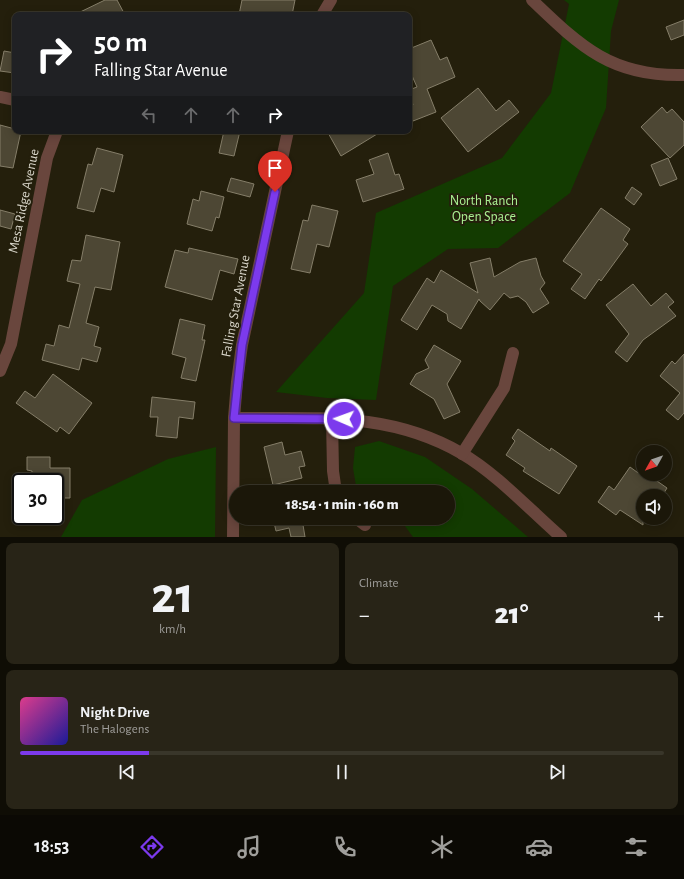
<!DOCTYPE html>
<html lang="en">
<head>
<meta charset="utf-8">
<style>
  :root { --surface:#1b1709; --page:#282417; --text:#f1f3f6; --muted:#a09f9c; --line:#39362a; --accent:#7c3aed }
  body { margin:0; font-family:"Alegreya Sans",sans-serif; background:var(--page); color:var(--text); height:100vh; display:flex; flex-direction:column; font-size:15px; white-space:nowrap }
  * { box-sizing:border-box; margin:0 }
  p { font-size:13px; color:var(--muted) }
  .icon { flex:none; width:22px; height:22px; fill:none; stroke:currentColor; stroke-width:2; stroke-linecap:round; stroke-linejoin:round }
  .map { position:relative; height:537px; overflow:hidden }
  .panel { display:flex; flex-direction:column; gap:6px; padding:6px; background:#0f0d05; flex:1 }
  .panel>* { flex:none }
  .banner { position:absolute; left:12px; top:12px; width:400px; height:122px; border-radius:8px; box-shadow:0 2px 10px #0003,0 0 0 1px var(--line); background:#202124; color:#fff; overflow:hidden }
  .needle { width:26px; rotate:230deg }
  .fabs { position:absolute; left:636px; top:445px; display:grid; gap:8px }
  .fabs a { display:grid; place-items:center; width:36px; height:36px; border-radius:50%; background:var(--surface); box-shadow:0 2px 10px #0003,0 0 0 1px var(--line); font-size:20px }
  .speed { position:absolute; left:12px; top:473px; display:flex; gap:8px; font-size:20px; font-weight:700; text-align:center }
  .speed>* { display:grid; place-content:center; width:52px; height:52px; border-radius:50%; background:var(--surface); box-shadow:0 2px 10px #0003,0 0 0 1px var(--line); line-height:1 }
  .speed .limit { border:2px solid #111; border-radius:6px; background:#fff; color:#111 }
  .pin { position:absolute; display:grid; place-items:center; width:34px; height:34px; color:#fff; margin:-41px -17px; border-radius:50% 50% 50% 0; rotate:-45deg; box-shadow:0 0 4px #0007 }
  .pin .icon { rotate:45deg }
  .me { position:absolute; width:44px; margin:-22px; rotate:272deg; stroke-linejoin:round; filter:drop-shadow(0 0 3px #0008) }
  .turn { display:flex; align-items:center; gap:14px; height:84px; padding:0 16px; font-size:18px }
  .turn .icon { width:52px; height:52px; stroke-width:2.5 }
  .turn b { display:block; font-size:28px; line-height:34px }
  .lanes { display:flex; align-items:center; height:38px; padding:0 16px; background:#0003; justify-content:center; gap:20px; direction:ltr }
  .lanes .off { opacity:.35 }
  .big { font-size:30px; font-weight:800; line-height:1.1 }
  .panel .card { flex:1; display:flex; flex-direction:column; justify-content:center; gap:6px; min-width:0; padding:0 14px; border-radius:8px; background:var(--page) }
  .panel .dial { align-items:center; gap:0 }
  .dial b { font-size:52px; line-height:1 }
  .song { display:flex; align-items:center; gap:12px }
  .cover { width:48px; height:48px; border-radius:6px; background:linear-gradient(135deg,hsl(330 70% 55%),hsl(240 70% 35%)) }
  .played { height:4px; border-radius:2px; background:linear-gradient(90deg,var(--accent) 20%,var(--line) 20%) }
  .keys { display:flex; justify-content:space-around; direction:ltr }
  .heat { display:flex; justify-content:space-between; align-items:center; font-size:22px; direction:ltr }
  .panel .tiles { flex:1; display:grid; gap:6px; grid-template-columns:1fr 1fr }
  .card:last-child { grid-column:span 2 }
  .trip { position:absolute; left:229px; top:485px; width:226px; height:40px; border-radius:20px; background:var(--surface); box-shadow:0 2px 10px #0003,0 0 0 1px var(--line); font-weight:800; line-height:40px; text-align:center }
  .dock { display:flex; height:64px; justify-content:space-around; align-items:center; background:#0b0904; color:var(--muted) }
  .dock .icon { width:28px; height:28px }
  .dock .selected { color:var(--accent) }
  .dock b { font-size:18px; color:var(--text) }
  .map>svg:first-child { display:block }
  .green { fill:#133b01 }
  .building { fill:#4d4734; stroke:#857e69 }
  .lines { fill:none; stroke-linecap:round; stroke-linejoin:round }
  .street { stroke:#69463d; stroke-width:12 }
  .route-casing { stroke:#51269a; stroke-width:10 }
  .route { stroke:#7c3aed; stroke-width:7 }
  .labels { text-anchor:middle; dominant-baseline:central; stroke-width:4; stroke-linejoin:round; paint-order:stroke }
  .street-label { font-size:14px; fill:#d8d5c9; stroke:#241f0c }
  .park-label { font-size:14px; fill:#aaf092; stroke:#241f0c }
</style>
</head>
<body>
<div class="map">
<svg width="684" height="537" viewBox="0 0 684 537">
  <rect width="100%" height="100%" fill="#241f0c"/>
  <g class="green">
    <path d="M 564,0 L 619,0 L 611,31 L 606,108 L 570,193 L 498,248 L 448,249 L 393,286 L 376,400 L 327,398 L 276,392 L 364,293 L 376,213 L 502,158 L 551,93 L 569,4 Z"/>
    <path d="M 379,441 L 425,457 L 472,489 L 528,537 L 413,537 L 399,518 L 448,518 L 448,492 L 357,492 L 353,468 L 355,447 Z"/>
    <path d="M 216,447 L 215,537 L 61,537 L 82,500 L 168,459 Z"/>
  </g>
  <g class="building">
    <path d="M 105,0 L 117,0 L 125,15 L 74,15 Z"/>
    <path d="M 242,0 L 295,0 L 292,15 L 274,15 L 262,12 L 261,15 L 239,15 Z"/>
    <path d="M 684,20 L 684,35 L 671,40 L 666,27 Z"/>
    <path d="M 431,40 L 440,60 L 447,57 L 455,77 L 427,89 L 436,112 L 413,121 L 409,111 L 409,107 L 413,105 L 409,90 L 417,87 L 409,69 L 409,49 Z"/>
    <path d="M 4,51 L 15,53 L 15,73 L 0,71 Z"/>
    <path d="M 478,88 L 496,111 L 509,100 L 519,112 L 468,152 L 441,118 Z"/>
    <path d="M 662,107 L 667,113 L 672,109 L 684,122 L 684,145 L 670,158 L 641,127 Z"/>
    <path d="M 0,125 L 15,129 L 15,131 L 21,131 L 13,168 L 0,166 Z"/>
    <path d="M 224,131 L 240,131 L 234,156 L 219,153 Z"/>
    <path d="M 327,131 L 382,131 L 341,156 Z"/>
    <path d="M 97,148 L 123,155 L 114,192 L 101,188 L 94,212 L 77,208 L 88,164 L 92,165 Z"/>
    <path d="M 388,153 L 395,175 L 399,174 L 404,189 L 363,202 L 356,180 L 374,174 L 369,160 Z"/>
    <path d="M 668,158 L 677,179 L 660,186 L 651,165 Z"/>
    <path d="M 231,178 L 254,184 L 250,197 L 227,191 Z"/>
    <path d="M 632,187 L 642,194 L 634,205 L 625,198 Z"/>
    <path d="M 201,191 L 224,197 L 219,218 L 216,217 L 212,231 L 187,224 L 193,199 L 199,201 Z"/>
    <path d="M 312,205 L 338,211 L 329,247 L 317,244 L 310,273 L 291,269 L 303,220 L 308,221 Z"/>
    <path d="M 601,208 L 630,229 L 623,240 L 628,244 L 601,281 L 599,279 L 585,299 L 571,289 L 582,274 L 563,261 Z"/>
    <path d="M 0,210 L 15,214 L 11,229 L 0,226 Z"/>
    <path d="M 86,235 L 120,242 L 111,290 L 95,287 L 86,323 L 99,327 L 94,346 L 101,348 L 97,362 L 82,358 L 79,370 L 42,360 L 46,344 L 54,346 L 59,325 L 69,328 L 80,284 L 67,281 L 72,260 L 81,261 Z"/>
    <path d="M 189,248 L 238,259 L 234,274 L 220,270 L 212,300 L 165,287 L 175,250 L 188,253 Z"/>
    <path d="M 490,258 L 494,277 L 520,262 L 536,258 L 541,276 L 545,283 L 540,289 L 549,303 L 533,313 L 526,302 L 518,296 L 510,298 L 504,293 L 490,310 L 480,301 L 479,299 L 461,329 L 448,321 L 447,314 L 432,305 L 417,330 L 401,320 L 427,278 L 434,283 L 441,270 L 478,293 L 470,263 Z"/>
    <path d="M 633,284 L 651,306 L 666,293 L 674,302 L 668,307 L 676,316 L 643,340 L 627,362 L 615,352 L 629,334 L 606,305 Z"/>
    <path d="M 180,319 L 205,325 L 202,340 L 205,340 L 196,381 L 181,378 L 186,358 L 172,354 Z"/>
    <path d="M 434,345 L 461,361 L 447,384 L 460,412 L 444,419 L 434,399 L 410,384 L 416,374 L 429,368 L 425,360 Z"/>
    <path d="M 684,354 L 684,413 L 678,420 L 666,410 L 680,393 L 660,376 L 672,361 L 675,364 Z"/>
    <path d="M 53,374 L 92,403 L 69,434 L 60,427 L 57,432 L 16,403 L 25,391 L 35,398 Z"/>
    <path d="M 152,397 L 195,402 L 193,419 L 179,417 L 177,438 L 156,436 L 158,417 L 150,417 Z"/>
    <path d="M 518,429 L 550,451 L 551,448 L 577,466 L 559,494 L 523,471 L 525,468 L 506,455 L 515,441 L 512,438 Z"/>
    <path d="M 282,442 L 285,455 L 301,451 L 305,466 L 299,467 L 302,478 L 273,485 L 264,447 Z"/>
    <path d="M 27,457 L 50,457 L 50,468 L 70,468 L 70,498 L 55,498 L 55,482 L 32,482 L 32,471 L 27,470 Z"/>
    <path d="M 630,467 L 641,475 L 643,472 L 643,474 L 647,474 L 667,488 L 662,496 L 643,496 L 643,525 L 620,510 L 616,515 L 598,502 L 609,486 L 614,490 Z"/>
    <path d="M 273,518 L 312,518 L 312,523 L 303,525 L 305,537 L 291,537 L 289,528 L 276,531 Z"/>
  </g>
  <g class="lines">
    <g class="street">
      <path d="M 532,0 C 581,47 612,77 684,75"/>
      <path d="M 322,15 L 331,0"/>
      <path d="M 0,97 L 15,100"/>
      <path d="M 0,371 L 11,344 L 47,158 L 57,131"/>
      <path d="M 234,418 C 316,419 388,411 461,453 C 497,474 530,510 561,537"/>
      <path d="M 332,419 L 333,471 L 336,492"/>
      <path d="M 462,454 L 504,388 L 513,353"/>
      <path d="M 356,518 L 365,525"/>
      <path d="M 233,537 L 234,418 L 237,382 L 242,345 L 288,131"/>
    </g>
  </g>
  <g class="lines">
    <defs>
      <path id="route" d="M 275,192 L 242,345 L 234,418 L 344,419"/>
    </defs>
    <use href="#route" class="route-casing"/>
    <use href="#route" class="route"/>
  </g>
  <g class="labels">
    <g class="street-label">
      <text transform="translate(24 201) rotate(-78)">Mesa Ridge Avenue</text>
      <text transform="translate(236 306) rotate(-79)">Falling Star Avenue</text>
    </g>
    <g class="park-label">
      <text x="484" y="201">North Ranch<tspan x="484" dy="16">Open Space</tspan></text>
    </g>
  </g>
</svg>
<div class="fabs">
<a><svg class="needle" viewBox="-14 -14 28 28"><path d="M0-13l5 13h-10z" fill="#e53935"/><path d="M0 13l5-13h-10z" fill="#a09f9c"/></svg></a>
<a><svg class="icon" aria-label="sound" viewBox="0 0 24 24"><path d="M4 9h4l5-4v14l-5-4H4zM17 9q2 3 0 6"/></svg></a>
</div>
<div class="speed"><div class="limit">30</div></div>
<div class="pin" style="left:275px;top:192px;background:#d93025"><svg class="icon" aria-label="arrive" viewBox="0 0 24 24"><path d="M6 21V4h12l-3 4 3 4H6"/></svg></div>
<svg class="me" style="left:344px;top:419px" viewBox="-20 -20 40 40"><circle r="17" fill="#7c3aed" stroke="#fff" stroke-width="3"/><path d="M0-11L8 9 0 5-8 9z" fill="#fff"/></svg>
<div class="trip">18:54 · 1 min · 160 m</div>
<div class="banner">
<div class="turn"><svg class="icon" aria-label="right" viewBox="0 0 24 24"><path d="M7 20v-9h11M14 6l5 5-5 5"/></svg><div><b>50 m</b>Falling Star Avenue</div></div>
<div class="lanes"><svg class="icon off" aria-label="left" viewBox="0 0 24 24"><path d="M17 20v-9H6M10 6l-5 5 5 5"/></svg><svg class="icon off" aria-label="ahead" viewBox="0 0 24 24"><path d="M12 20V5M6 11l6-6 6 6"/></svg><svg class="icon off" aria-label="ahead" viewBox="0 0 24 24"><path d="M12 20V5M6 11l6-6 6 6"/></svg><svg class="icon" aria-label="right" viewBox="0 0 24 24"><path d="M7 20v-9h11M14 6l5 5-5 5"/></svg></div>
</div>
</div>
<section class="panel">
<div class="tiles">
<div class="card dial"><b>21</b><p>km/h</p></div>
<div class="card"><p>Climate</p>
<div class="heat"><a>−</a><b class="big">21°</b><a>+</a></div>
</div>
<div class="card">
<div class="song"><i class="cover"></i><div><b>Night Drive</b><p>The Halogens</p></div></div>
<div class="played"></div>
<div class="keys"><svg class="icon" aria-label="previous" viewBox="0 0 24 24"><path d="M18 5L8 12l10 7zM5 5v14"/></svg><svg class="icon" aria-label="pause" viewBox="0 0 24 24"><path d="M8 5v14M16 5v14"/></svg><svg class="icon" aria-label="next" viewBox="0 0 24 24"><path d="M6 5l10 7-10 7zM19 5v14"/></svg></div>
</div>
</div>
</section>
<nav class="dock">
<b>18:53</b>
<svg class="icon selected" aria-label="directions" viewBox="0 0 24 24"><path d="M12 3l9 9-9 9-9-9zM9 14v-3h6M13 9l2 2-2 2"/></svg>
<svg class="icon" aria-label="music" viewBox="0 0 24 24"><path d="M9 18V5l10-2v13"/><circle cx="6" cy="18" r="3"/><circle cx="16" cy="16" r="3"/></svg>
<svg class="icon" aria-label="phone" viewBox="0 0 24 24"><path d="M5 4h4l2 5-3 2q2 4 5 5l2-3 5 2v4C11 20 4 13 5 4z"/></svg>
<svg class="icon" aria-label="climate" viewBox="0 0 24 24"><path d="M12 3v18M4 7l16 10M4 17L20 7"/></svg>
<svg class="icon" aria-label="car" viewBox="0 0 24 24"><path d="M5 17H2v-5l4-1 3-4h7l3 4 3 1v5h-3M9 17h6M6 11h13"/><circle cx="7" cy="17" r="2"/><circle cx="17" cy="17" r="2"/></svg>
<svg class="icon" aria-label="filters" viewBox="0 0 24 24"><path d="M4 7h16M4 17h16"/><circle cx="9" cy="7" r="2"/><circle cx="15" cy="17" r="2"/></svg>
</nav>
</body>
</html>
